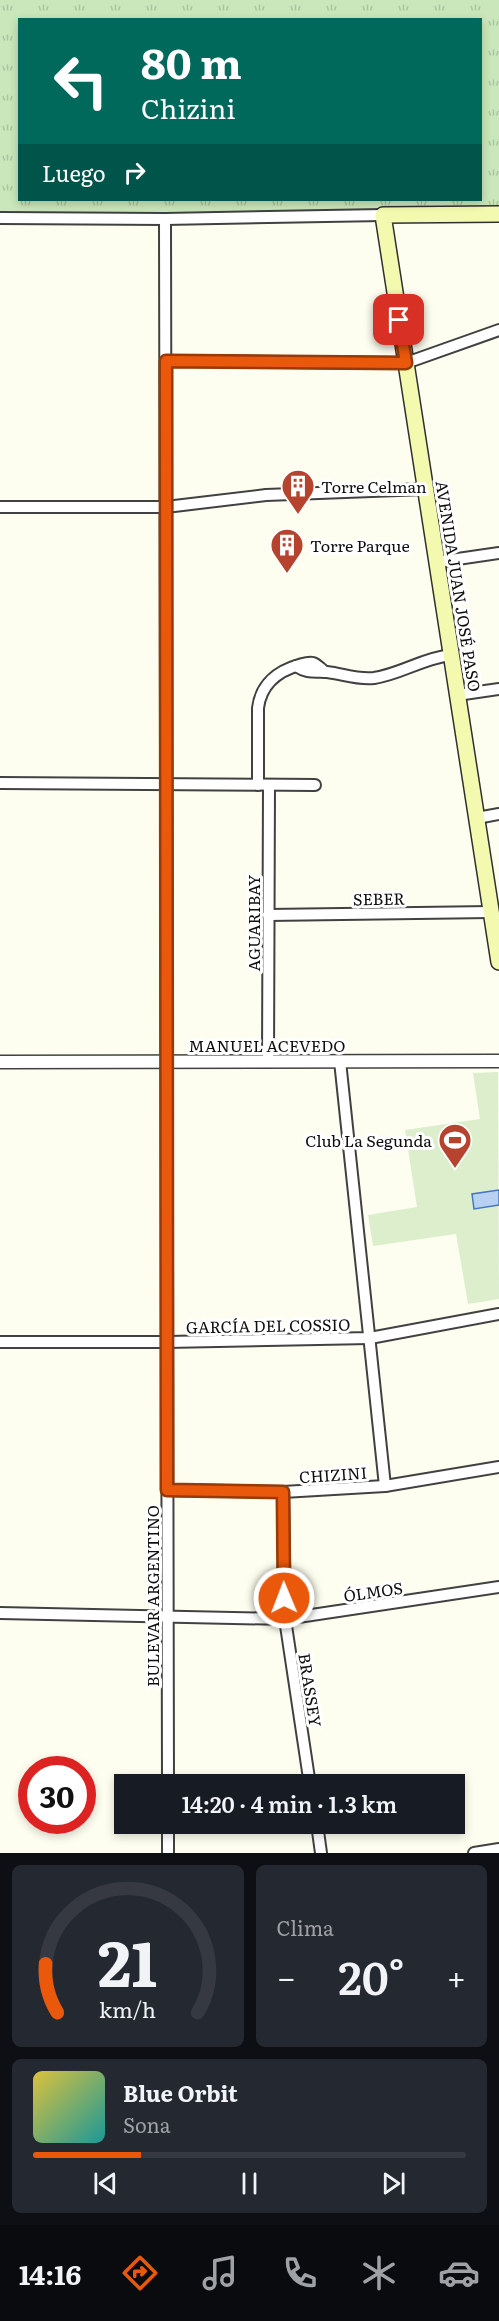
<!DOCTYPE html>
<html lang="es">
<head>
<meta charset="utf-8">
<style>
  :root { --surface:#171b24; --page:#242831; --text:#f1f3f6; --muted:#9ea1a6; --line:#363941; --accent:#ea580c }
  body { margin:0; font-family:Literata,serif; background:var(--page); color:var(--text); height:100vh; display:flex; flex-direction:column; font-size:22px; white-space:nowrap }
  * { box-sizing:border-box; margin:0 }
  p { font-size:20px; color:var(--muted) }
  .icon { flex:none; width:33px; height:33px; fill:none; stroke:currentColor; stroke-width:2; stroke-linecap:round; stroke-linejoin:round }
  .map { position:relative; height:1853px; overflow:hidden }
  .drawer { display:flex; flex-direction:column; gap:12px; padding:12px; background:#0d0f14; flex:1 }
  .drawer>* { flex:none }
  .guide { position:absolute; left:18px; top:18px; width:464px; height:183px; border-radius:0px; box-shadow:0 3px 9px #0003; background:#00695c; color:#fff; overflow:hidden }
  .speed { position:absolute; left:18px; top:1756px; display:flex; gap:12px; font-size:30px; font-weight:700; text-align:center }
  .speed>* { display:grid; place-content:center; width:78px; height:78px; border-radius:50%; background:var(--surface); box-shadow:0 3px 9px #0003; line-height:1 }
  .speed .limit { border:9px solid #d22; background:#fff; color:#111 }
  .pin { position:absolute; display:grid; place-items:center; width:51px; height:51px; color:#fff; margin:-26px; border-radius:12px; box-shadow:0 3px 9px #0006 }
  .me { position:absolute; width:66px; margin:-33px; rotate:359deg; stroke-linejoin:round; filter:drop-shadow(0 0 4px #0008) }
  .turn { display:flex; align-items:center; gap:21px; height:126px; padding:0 24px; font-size:27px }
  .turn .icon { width:78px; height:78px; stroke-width:2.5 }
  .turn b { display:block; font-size:42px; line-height:51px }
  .then { display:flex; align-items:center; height:57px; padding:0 24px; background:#0003; gap:12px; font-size:22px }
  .big { font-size:45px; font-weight:600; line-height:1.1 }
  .drawer .tile { flex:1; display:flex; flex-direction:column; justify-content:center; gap:9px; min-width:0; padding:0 21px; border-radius:9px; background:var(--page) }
  .drawer .dial { align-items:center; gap:0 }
  .dial svg { height:156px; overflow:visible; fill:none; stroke:var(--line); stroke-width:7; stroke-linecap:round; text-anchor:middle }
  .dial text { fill:var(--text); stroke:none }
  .song { display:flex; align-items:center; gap:18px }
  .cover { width:72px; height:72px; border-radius:9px; background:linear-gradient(135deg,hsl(50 70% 55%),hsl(180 70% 35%)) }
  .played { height:6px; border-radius:3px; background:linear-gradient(90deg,var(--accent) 25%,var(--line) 25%) }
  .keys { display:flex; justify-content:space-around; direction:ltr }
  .heat { display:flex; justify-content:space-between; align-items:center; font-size:33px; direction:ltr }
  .drawer .tiles { flex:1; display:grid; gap:12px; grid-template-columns:1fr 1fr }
  .tile:last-child { grid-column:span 2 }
  .trip { position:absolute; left:114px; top:1774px; width:351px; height:60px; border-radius:0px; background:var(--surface); box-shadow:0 3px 9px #0003; font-weight:600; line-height:60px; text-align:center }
  .menu { display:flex; height:96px; justify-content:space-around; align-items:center; background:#090b0e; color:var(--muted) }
  .menu .icon { width:42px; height:42px }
  .menu .active { color:var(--accent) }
  .menu b { font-size:27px; color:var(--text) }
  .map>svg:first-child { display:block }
  .grass { fill:url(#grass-tufts); fill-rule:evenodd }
  .pitch { fill:#dceecc }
  .water { fill:#b8d1f2; stroke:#4377c5; stroke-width:1.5 }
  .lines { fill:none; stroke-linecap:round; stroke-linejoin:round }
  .minor-casing { stroke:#414141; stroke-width:14 }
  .tertiary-casing { stroke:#414141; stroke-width:15 }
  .secondary-casing { stroke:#303030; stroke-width:18 }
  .minor { stroke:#fff; stroke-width:10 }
  .tertiary { stroke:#fff; stroke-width:12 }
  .secondary { stroke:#f3faaf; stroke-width:15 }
  .route-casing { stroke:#983908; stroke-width:15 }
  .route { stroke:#ea580c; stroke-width:10 }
  .labels { text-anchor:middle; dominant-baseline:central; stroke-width:6; stroke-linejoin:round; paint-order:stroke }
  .poi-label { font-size:16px; fill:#0e0e0e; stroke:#fff; text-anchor:start }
  .street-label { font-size:16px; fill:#0e0e0e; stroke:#fff }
</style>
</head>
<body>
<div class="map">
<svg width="499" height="1853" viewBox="0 0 499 1853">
  <defs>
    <pattern id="grass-tufts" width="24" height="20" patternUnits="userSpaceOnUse" patternTransform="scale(1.5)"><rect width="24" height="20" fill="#c9e7bb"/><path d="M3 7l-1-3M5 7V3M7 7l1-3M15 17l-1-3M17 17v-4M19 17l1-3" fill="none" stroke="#abc5a0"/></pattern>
  </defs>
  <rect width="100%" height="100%" fill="#fefef0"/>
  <path class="grass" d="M 0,0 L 499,0 L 499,214 L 0,218 ZM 20,20 L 480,20 L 480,200 L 20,200 Z"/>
  <path class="pitch" d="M 498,1072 L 499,1299 L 468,1304 L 456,1234 L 373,1246 L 368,1215 L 417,1207 L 405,1130 L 480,1119 L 473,1073 Z"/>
  <path class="water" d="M 499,1190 L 499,1205 L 474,1209 L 472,1194 Z"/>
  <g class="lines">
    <defs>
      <g id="minor">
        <path d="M 0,218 L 165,219 L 383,215"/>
        <path d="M 165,219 L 168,1785"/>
        <path d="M 166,361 L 406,363 L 499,330"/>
        <path d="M 0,507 L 166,507 L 266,495 L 425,489"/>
        <path d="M 437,562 L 499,553"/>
        <path d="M 296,666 C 308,674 315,671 327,672 C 343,674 358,680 374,678 C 401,674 423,658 451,655"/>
        <path d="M 457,695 L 499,689"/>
        <path d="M 0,783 L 315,785"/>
        <path d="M 258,785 L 258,708 C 261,684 278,671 299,665 C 303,664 308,662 313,663 C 317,664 321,669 325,672"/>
        <path d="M 477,818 L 499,814"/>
        <path d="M 268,915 L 491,912"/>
        <path d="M 340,1061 L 385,1486"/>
        <path d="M 268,1062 L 269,785"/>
        <path d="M 0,1342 L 167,1342 L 370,1338 L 499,1314"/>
        <path d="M 167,1490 L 283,1492 L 385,1486 L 499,1467"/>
        <path d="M 283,1492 L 285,1619 L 310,1785"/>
        <path d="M 0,1613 L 285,1619 L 499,1587"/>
        <path d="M 168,1824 L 168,1853"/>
        <path d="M 317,1824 L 321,1853"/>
        <path d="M 474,1853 L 499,1849"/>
      </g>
      <path id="tertiary" d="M 0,1062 L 499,1061"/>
      <path id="secondary" d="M 499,214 L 383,215 L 499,962"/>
    </defs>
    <use href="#minor" class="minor-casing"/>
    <use href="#tertiary" class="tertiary-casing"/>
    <use href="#secondary" class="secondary-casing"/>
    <use href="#minor" class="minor"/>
    <use href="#tertiary" class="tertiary"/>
    <use href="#secondary" class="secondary"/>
  </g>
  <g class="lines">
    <defs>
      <path id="route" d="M 284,1598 L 283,1492 L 167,1490 L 166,361 L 406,363 L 399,320"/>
    </defs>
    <use href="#route" class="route-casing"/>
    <use href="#route" class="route"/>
  </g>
  <defs>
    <symbol id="building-pin" viewBox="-11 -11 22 30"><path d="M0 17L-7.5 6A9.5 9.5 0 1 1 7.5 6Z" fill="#b5432e" stroke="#fff"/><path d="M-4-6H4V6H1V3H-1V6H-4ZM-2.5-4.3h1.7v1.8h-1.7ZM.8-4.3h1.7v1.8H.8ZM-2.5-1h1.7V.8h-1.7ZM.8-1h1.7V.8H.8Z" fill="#fff"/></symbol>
    <symbol id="stadium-pin" viewBox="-11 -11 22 30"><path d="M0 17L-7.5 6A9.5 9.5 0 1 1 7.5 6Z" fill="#b5432e" stroke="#fff"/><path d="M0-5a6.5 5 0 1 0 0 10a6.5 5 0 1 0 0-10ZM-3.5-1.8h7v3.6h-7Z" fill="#fff"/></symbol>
  </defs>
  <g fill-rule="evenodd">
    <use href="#building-pin" x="279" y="467" width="38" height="52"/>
    <use href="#building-pin" x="268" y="526" width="38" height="52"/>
    <use href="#stadium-pin" x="436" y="1121" width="38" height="52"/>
  </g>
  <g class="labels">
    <g class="poi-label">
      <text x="321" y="486">Torre Celman</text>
      <text x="310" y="545">Torre Parque</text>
      <text x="432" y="1140" text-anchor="end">Club La Segunda</text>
    </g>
    <g class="street-label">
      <text transform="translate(459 586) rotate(81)">AVENIDA JUAN JOSÉ PASO</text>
      <text transform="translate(379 898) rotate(-1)">SEBER</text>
      <text transform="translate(253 923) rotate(-90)">AGUARIBAY</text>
      <text x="267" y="1045">MANUEL ACEVEDO</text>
      <text transform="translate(268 1325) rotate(-1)">GARCÍA DEL COSSIO</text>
      <text transform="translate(333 1474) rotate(-4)">CHIZINI</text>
      <text transform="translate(373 1591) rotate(-8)">ÓLMOS</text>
      <text transform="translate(152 1596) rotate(-90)">BULEVAR ARGENTINO</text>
      <text transform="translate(311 1690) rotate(81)">BRASSEY</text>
    </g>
  </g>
</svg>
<div class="speed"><div class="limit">30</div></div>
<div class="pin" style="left:399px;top:320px;background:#d93025"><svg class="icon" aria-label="arrive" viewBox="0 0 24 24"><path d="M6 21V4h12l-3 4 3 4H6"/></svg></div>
<svg class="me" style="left:284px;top:1598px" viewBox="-20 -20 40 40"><circle r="17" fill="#ea580c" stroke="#fff" stroke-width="3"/><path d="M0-11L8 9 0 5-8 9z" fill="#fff"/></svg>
<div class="trip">14:20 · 4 min · 1.3 km</div>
<div class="guide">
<div class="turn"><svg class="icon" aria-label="left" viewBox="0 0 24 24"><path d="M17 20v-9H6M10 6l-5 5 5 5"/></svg><div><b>80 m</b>Chizini</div></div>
<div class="then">Luego<svg class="icon" aria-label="right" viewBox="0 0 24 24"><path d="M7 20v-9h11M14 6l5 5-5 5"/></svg></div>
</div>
</div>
<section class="drawer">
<div class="tiles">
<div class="tile dial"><svg viewBox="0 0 100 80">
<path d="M14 69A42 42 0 1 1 86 69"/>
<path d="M14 69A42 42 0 0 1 8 44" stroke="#ea580c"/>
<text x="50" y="56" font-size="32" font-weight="700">21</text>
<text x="50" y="72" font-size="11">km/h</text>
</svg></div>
<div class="tile"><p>Clima</p>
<div class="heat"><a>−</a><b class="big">20°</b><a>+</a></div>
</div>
<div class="tile">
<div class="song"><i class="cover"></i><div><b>Blue Orbit</b><p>Sona</p></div></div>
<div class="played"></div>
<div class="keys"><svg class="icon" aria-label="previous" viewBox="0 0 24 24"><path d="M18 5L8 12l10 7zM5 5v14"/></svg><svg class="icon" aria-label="pause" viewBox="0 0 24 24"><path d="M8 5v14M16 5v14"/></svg><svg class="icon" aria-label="next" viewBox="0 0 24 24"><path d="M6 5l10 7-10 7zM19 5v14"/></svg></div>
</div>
</div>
</section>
<nav class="menu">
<b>14:16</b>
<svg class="icon active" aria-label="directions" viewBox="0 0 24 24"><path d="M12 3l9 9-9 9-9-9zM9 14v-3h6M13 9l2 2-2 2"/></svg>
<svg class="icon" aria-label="music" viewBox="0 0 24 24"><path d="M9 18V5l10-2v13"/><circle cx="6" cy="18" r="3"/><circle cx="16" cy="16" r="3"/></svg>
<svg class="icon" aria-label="phone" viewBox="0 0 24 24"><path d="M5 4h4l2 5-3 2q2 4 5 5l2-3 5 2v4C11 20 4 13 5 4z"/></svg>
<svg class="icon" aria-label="climate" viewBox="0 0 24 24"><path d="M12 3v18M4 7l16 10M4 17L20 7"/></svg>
<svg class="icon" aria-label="car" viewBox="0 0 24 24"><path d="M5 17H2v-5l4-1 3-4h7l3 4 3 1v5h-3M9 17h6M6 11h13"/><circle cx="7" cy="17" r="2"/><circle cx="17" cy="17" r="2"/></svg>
</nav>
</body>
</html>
